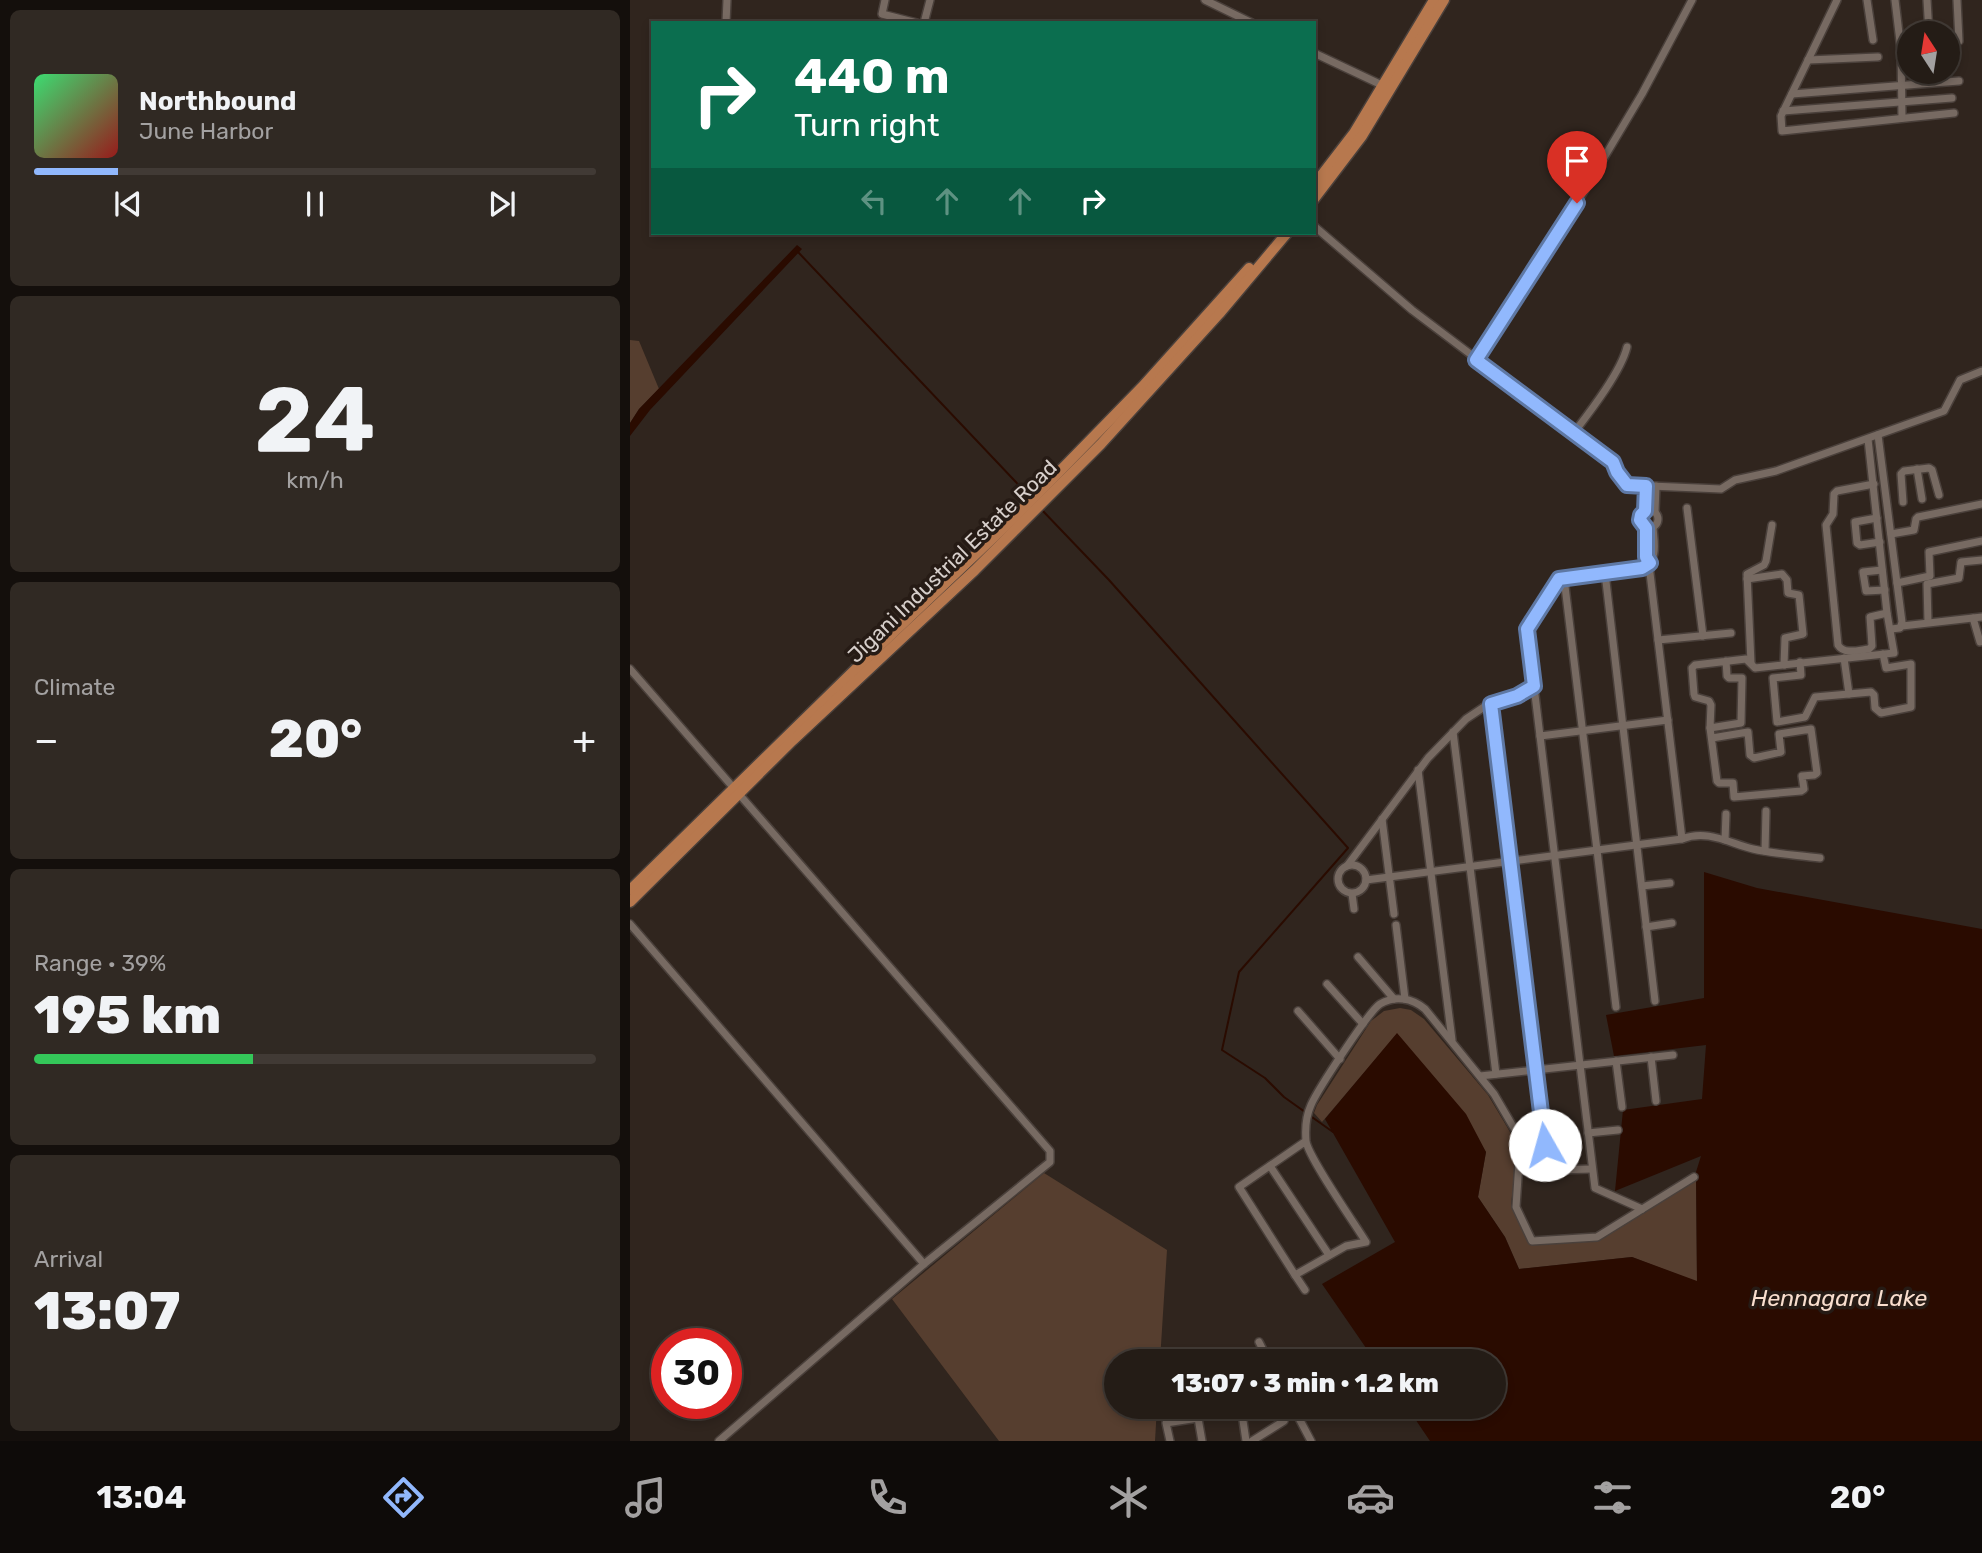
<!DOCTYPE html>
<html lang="en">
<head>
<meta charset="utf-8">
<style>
  :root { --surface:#241c16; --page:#302923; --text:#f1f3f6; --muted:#a3a1a1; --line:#413a35; --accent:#91b8fd }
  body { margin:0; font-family:Rubik,sans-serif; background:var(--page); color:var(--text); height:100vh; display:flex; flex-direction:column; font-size:26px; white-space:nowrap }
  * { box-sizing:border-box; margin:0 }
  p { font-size:23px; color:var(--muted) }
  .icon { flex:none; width:38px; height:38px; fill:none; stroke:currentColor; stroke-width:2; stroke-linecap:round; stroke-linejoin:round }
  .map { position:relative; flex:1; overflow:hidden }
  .details { display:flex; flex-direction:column; gap:10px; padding:10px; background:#140f0c; width:630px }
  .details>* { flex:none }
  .banner { position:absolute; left:21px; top:21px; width:665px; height:214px; border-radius:0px; box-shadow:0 4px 10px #0003,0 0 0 2px var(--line); background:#0b6e4f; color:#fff; overflow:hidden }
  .needle { width:46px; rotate:348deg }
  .fabs { position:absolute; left:1267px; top:21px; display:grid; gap:14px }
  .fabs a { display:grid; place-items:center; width:63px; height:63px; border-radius:50%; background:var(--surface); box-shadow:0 4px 10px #0003,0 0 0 2px var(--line); font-size:35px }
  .speed { position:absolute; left:21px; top:1328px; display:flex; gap:14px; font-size:35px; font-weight:700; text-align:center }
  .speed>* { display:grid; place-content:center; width:91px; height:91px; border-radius:50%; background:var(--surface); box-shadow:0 4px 10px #0003,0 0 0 2px var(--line); line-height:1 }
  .speed .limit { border:10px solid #d22; background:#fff; color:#111 }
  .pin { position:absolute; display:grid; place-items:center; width:60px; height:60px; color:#fff; margin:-72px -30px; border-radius:50% 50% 50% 0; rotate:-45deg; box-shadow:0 0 7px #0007 }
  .pin .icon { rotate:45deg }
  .me { position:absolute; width:77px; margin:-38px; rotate:353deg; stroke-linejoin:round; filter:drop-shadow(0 0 5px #0008) }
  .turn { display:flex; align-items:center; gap:24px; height:147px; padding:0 28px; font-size:32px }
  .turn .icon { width:91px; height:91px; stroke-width:2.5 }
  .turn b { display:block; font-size:49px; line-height:60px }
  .lanes { display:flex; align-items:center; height:66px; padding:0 28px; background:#0003; justify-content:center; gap:35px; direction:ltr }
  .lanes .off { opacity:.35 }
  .big { font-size:52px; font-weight:800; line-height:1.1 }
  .details .widget { flex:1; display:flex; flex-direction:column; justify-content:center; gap:10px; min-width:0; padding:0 24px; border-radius:10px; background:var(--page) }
  .details .dial { align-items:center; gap:0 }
  .dial b { font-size:91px; line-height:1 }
  .song { display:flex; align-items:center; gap:21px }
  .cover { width:84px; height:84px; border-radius:10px; background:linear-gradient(135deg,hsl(140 70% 55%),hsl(0 70% 35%)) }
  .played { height:7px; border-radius:4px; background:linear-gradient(90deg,var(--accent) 15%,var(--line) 15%) }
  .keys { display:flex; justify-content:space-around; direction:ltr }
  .heat { display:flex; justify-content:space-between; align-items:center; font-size:38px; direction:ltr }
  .charge { height:10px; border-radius:5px; background:linear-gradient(90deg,#34c759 39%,var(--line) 0) }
  .trip { position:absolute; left:474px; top:1349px; width:402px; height:70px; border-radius:35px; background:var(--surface); box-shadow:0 4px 10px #0003,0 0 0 2px var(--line); font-weight:800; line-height:70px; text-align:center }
  .menu { display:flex; height:112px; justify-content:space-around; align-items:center; background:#0e0b09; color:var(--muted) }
  .menu .icon { width:49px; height:49px }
  .menu .current { color:var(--accent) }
  .menu b { font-size:32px; color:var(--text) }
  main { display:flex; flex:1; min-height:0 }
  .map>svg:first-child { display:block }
  .green { fill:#563e2f }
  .water { fill:#2a0b00 }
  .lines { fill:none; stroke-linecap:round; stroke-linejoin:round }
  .stream { stroke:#2a0b00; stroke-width:2 }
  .minor-casing { stroke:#4a403b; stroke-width:10 }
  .major-casing { stroke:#4a403b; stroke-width:13 }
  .minor { stroke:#776a62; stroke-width:7 }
  .major { stroke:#b7784e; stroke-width:10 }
  .route-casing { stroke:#5e78a4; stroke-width:18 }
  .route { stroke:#91b8fd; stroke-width:12 }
  .labels { text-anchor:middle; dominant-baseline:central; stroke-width:7; stroke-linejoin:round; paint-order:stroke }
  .street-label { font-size:21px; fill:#d7cfcb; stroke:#261b15 }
  .water-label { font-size:23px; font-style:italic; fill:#f9dece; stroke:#261b15 }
</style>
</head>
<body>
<main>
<section class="details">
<div class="widget">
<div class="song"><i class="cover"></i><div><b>Northbound</b><p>June Harbor</p></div></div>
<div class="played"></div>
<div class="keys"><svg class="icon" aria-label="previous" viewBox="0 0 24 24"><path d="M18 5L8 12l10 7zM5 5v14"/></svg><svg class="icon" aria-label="pause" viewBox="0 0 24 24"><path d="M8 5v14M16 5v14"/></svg><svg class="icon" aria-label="next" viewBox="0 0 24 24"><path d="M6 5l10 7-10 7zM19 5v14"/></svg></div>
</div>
<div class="widget dial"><b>24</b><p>km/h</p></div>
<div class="widget"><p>Climate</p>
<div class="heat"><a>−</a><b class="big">20°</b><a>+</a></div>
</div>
<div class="widget"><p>Range · 39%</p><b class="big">195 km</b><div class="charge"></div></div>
<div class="widget"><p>Arrival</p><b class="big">13:07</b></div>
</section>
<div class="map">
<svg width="1352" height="1441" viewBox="0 0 1352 1441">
  <rect width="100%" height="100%" fill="#30251e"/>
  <g class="green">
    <path d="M 0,340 L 9,341 L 29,389 L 9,409 L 0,423 Z"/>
    <path d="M 770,1008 L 781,1010 L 794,1019 L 858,1095 L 883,1137 L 887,1155 L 881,1204 L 901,1244 L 966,1239 L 1066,1179 L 1067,1282 L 1002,1257 L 889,1269 L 875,1237 L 848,1197 L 856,1152 L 767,1034 L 692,1122 L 684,1113 L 687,1105 L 741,1021 L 754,1011 Z"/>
    <path d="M 414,1173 L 537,1250 L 530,1361 L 486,1362 L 486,1407 L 527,1407 L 525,1441 L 369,1441 L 262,1299 Z"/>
  </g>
  <g class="water">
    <path d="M 167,245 L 172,249 L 20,410 L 0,436 L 0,423 L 9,409 Z"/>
    <path d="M 1074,872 L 1127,888 L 1352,929 L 1352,1441 L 800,1441 L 777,1407 L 864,1407 L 864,1362 L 745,1361 L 692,1284 L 765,1242 L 695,1119 L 767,1033 L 836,1114 L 856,1152 L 848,1197 L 875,1237 L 889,1269 L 1002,1257 L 1067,1281 L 1066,1172 L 1071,1156 L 985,1191 L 993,1110 L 1072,1099 L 1076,1045 L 984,1056 L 976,1015 L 1074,998 Z"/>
  </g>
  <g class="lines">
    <g class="stream">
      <path d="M 168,252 L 400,497"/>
      <path d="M 411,509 L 479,580 L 718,848 L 609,972 L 592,1050 L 635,1078 L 654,1097 L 675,1112"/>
      <path d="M 679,1115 L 703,1132"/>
    </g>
    <defs>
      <g id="minor">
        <path d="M 255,0 L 252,14 L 287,23"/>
        <path d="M 575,0 L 622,23"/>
        <path d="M 1207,0 L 1151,116 L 1152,131 L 1324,113"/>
        <path d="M 1237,0 L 1243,40"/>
        <path d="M 1265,0 L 1271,50 L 1272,118"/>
        <path d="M 1297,0 L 1299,33"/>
        <path d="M 1327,0 L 1329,41"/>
        <path d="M 96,23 L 97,0"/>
        <path d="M 294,23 L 300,0"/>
        <path d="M 684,53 L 756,87"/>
        <path d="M 1178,60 L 1248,57"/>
        <path d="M 1162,94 L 1329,81"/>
        <path d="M 1153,111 L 1322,98"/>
        <path d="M 684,226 L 782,310 L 983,462 L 987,473 L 997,485 L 1091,489 L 1105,480 L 1146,471 L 1314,411 L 1330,380 L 1352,371"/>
        <path d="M 846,360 L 938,218 L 1012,94 L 1062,0"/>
        <path d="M 943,434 C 959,413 991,372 997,347"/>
        <path d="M 1248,435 L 1272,622 L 1270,628 L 1261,629"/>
        <path d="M 1287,469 L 1292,499"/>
        <path d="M 1244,484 L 1207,491 L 1204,494 L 1203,514 L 1196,525 L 1208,645 C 1214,655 1229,650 1239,649 L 1242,646 L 1240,617 L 1257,613"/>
        <path d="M 1273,502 L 1271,474 L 1274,471 L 1299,468 L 1302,470 L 1309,495"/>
        <path d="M 1057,508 L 1073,636"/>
        <circle cx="1019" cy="519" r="9"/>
        <path d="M 1015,511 L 1016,486"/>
        <path d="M 1025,512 L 1026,486"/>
        <path d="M 1247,518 L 1225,522 L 1227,543 L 1230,545 L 1250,542"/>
        <path d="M 1016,528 L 1016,557 L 1020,563"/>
        <path d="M 1261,534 L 1284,530 L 1286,519 L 1288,517 L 1352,504"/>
        <path d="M 1252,570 L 1233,572 L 1236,591 L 1255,590"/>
        <path d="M 975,573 L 1025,1001"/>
        <path d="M 934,578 L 986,1007"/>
        <path d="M 1117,579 L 1152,574 L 1157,580 L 1158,593 L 1169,595 L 1173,634 L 1155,638 L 1154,665"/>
        <path d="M 1267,583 L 1300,576 L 1299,552 L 1352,541"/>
        <path d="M 1343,618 L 1350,642"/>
        <path d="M 1298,622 L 1297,584 L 1329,578 L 1331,562 L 1352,560"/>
        <path d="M 1272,626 L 1352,617"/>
        <path d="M 1028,640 L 1101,633"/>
        <path d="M 1214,658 L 1219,694"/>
        <path d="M 1096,661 L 1097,676 L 1099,678 L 1112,678 L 1111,723 L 1080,728 L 1081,705 L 1079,701 L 1065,697 L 1064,694 L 1062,668 L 1065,665 L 1116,659 L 1125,668 L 1264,653 L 1257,613 L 1238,439"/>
        <path d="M 1170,662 L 1171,675 L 1143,678 L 1147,722 L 1175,717 L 1185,697 L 1241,692 L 1244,695 L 1245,708 L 1251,713 L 1281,707 L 1281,664 L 1256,668 L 1253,654"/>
        <path d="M 1121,663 L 1117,574 L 1134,565 L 1136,561 L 1142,525"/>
        <path d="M 0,669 L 420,1151 L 420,1162 L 294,1264 L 89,1441"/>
        <path d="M 861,704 L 918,1170"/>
        <path d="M 1080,728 L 1087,781 L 1089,783 L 1103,783 L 1104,797 L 1171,791 L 1174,789 L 1172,776 L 1184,775 L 1187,773 L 1181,729 L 1149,734 L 1151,752 L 1124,758 L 1120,755 L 1118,732 L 1082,738"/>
        <path d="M 823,732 L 866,1074"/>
        <path d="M 910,736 L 1038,720"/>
        <path d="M 788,770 L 822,1040"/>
        <path d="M 752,819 L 764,914"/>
        <path d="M 1052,839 C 1077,829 1099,843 1123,849 C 1144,854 1168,855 1190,858"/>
        <path d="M 1095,840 L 1096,814"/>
        <path d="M 1135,851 L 1136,811"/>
        <circle cx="722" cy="879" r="14"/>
        <path d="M 717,866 L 798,758 L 836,719 L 854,707 L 887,696 L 904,686"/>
        <path d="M 736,880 L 1052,839 L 1019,565"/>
        <path d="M 1012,886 L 1040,883"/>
        <path d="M 722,894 L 724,909"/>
        <path d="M 0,924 L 294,1264"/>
        <path d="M 766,925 L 775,999"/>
        <path d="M 1016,927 L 1042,923"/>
        <path d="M 728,957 L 764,999"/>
        <path d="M 697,984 L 733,1024"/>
        <path d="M 668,1011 L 710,1059"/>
        <path d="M 1021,1057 L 1026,1101"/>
        <path d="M 986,1061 L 992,1107"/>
        <path d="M 850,1076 L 1043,1055"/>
        <path d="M 958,1133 L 988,1130"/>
        <path d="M 676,1141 L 609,1187 L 665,1275 L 716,1246 L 736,1242 C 725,1224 678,1157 676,1141 C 675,1129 676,1116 681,1105 C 688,1089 739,1011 750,1004 C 765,995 782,998 795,1009 L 864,1094 L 888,1135 L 890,1147 L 886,1207 L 902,1241 L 967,1237 L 1064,1177"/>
        <path d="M 640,1166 L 699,1255"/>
        <path d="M 889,1171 L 962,1169"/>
        <path d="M 1012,1209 L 965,1188 L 897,629 L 929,579 L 1012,568 C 1029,560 1024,543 1023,527"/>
        <path d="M 665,1275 L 675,1290"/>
        <path d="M 629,1342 L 639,1362"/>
        <path d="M 603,1357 L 603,1362"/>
        <path d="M 611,1407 L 616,1441"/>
        <path d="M 663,1407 L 681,1441"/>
        <path d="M 568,1418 L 572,1441"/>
        <path d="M 540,1441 L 536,1423 L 568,1418 L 567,1407"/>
        <path d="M 622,1441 L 654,1421"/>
      </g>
      <g id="major">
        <path d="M 684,185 L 724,133 L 804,0"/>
        <path d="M 684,199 L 732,136 L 814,0"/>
        <path d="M 0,890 L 241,654 L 383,519 L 512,387 L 619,268"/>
        <path d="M 0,902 L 162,741 L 345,570 L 471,444 L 589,314 L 657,233"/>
      </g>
    </defs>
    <use href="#minor" class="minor-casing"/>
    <use href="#major" class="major-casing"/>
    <use href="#minor" class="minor"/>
    <use href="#major" class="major"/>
  </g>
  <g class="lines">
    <defs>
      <path id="route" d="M 915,1145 L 861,704 L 887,696 L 904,686 L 897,629 L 929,579 L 1012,568 L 1020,563 L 1016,557 L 1016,528 L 1010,520 L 1011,515 L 1015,511 L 1016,486 L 997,485 L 987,472 L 983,462 L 846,360 L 947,203"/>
    </defs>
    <use href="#route" class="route-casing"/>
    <use href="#route" class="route"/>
  </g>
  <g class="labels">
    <g class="street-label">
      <text transform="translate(322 561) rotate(-44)">Jigani Industrial Estate Road</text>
    </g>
    <g class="water-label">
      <text x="1209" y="1298">Hennagara Lake</text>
    </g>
  </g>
</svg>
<div class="fabs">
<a><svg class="needle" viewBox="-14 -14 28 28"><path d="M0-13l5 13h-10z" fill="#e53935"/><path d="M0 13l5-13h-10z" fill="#a3a1a1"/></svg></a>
</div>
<div class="speed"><div class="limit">30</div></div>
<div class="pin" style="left:947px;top:203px;background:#d93025"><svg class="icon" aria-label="arrive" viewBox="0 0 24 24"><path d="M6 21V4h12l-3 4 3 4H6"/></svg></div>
<svg class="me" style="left:915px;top:1145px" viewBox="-20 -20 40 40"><circle r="19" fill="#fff"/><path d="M0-13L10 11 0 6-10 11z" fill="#91b8fd"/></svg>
<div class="trip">13:07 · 3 min · 1.2 km</div>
<div class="banner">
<div class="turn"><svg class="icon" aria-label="right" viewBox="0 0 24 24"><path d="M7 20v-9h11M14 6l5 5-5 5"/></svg><div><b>440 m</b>Turn right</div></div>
<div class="lanes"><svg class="icon off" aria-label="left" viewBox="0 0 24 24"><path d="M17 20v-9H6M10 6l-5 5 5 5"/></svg><svg class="icon off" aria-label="ahead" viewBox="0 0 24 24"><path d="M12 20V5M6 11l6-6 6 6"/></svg><svg class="icon off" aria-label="ahead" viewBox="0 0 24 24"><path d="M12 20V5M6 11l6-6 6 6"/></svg><svg class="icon" aria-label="right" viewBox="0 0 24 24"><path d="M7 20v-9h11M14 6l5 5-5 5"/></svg></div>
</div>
</div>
</main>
<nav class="menu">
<b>13:04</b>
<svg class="icon current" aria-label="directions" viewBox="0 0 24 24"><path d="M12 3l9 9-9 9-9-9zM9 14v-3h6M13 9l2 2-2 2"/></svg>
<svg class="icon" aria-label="music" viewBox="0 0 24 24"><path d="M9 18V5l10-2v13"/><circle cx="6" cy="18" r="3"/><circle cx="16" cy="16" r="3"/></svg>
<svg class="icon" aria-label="phone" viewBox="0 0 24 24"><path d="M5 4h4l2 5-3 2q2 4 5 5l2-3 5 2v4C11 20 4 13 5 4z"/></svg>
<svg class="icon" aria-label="climate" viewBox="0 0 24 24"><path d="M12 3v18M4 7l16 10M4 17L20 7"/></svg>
<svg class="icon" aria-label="car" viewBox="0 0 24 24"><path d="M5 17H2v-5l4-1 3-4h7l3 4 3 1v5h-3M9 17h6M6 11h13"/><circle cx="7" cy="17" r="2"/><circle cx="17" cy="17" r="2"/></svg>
<svg class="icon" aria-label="filters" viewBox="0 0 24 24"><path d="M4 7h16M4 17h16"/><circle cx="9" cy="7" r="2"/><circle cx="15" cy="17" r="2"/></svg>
<b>20°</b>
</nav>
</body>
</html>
